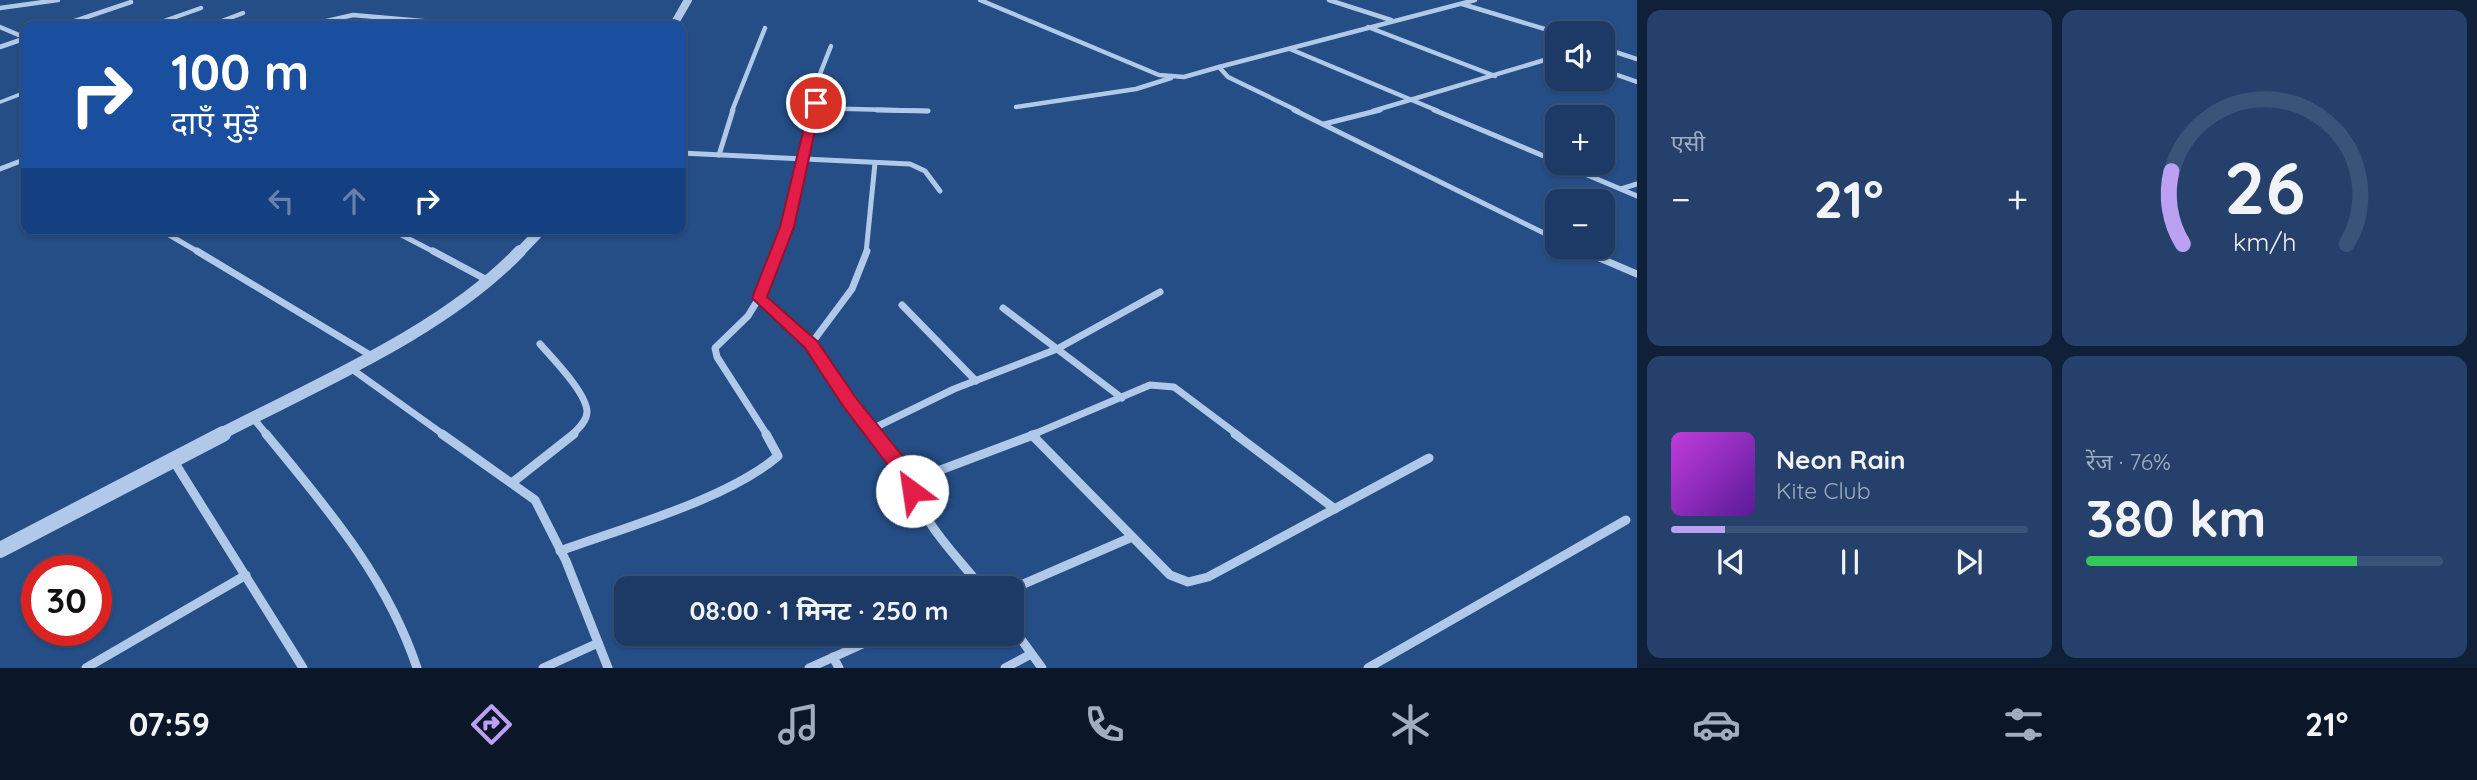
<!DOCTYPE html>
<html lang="hi">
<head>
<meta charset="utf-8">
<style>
  :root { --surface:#1c3a65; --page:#25416b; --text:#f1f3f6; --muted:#a0adbf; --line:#3a5479; --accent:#bca0f2 }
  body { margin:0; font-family:Quicksand,"Noto Sans Devanagari",sans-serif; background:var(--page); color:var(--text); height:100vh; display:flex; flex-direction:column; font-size:26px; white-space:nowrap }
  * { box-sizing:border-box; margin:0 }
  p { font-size:23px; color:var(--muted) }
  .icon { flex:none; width:38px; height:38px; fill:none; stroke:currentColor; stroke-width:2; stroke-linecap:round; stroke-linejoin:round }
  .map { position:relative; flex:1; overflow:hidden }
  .sheet { display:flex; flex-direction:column; gap:10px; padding:10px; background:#0f2038; width:840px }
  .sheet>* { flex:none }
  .hud { position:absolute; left:21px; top:21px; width:665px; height:214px; border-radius:14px; box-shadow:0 2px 5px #0004,0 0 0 2px var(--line); background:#1a4fa0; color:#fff; overflow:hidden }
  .fabs { position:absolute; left:1545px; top:21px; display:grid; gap:14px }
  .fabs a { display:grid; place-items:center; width:70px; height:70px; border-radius:14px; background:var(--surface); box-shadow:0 2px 5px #0004,0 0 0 2px var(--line); font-size:35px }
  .speed { position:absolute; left:21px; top:555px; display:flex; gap:14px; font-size:35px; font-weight:700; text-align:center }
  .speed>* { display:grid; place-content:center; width:91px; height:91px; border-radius:50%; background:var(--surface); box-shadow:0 2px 5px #0004,0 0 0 2px var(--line); line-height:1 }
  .speed .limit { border:10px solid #d22; background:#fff; color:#111 }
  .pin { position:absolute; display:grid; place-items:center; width:60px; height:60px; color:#fff; margin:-30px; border:4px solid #fff; border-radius:50%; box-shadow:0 2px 7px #0007 }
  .me { position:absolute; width:77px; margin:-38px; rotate:329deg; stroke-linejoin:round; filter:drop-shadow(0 0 5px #0008) }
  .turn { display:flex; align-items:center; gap:24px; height:147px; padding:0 35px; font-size:32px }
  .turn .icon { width:91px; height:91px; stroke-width:2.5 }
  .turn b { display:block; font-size:49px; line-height:60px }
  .lanes { display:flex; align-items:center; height:66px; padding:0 35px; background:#0003; justify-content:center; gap:35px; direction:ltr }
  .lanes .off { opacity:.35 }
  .big { font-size:52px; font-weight:700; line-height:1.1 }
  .sheet .widget { flex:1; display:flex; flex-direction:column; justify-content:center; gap:10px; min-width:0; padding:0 24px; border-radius:14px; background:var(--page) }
  .sheet .dial { align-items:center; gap:0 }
  .dial svg { height:182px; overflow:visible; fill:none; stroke:var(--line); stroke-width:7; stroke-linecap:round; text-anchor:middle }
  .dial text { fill:var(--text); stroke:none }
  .song { display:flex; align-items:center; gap:21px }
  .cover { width:84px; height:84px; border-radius:10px; background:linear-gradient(135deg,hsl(290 70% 55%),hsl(270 70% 35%)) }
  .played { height:7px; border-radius:4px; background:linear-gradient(90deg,var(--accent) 15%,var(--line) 15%) }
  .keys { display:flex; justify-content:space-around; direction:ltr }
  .heat { display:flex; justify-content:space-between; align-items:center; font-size:38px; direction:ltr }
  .charge { height:10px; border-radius:5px; background:linear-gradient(90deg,#34c759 76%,var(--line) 0) }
  .sheet .tiles { flex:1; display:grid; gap:10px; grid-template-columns:repeat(2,1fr) }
  .trip { position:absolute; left:614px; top:576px; width:410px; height:70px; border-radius:14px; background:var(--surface); box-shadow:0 2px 5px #0004,0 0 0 2px var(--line); font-weight:700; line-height:70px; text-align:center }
  .dock { display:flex; height:112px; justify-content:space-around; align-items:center; background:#0b1728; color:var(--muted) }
  .dock .icon { width:49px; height:49px }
  .dock .on { color:var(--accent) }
  .dock b { font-size:32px; color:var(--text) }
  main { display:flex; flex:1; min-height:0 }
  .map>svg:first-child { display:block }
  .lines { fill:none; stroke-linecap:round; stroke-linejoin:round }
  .service { stroke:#b1c9e9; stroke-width:3.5 }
  .minor-far3 { stroke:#b1c9e9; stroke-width:4.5 }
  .minor-far2 { stroke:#b1c9e9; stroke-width:5 }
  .minor-far1 { stroke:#b1c9e9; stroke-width:7 }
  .minor { stroke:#b1c9e9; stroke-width:9 }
  .tertiary-far3 { stroke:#b1c9e9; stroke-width:8 }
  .tertiary-far2 { stroke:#b1c9e9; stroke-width:10 }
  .tertiary-far1 { stroke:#b1c9e9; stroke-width:12 }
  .tertiary { stroke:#b1c9e9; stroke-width:16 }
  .route { fill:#e11d48; stroke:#92132f; stroke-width:2 }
</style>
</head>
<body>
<main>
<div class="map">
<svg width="1637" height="668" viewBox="0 0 1637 668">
  <rect width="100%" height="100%" fill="#254e87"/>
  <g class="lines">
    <path class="service" d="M 0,102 L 26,92"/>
    <g class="minor-far3">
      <path d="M 980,0 L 1159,75 L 1184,77 L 1219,67"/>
      <path d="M 1329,0 L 1391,20"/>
      <path d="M 1462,4 L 1558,33"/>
      <path d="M 0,8 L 58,0"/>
      <path d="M 432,23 L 466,26"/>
      <path d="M 60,26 L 131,2"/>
      <path d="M 150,26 L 201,8"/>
      <path d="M 209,26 L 243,13"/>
      <path d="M 305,26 L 353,15 L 434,22"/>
      <path d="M 405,26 L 420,23"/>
      <path d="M 0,27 L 26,38"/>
      <path d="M 1368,27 L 1495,76"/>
      <path d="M 0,47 L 26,38"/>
      <path d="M 1603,48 L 1637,59"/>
      <path d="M 1290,49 L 1438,111"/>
      <path d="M 1603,70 L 1637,82"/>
      <path d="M 1016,107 L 1136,89 L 1171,78"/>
      <path d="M 814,108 L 928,111"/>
      <path d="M 732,111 L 765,28"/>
      <path d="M 814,111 L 818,79 L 831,46"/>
      <path d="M 1298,111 L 1228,77 L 1219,67 L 1475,0"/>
      <path d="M 1373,111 L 1558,56"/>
    </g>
    <g class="minor-far2">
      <path d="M 877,110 L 928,111"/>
      <path d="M 1294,110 L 1558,240"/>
      <path d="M 1434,110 L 1558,162"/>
      <path d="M 1324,124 L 1380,110"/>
      <path d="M 681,153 L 910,164 L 925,171 L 940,191"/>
      <path d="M 719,155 L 733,110"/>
      <path d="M 1559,163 L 1637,196"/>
      <path d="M 0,169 L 26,159"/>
      <path d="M 1621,189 L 1637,184"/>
      <path d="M 159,229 L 200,253"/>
      <path d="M 390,229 L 436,253"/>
      <path d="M 1572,247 L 1587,253"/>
      <path d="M 777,253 L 787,227 L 814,110"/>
      <path d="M 866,253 L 875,163"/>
    </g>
    <g class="minor-far1">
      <path d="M 197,251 L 370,355"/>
      <path d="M 433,251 L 487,280"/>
      <path d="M 1583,251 L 1637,274"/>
      <path d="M 759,298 L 811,344 L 876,435"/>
      <path d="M 902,305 L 976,381"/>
      <path d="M 1003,308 L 1122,398"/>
      <path d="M 540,344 C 552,358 587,393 587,412 C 587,421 578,429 572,435"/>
      <path d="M 811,344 L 852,289 L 867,251"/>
      <path d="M 349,367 L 444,435"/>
      <path d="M 253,418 L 267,435"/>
      <path d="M 870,430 L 954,389 L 1057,349 L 1160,292"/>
      <path d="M 767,435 L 717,357 L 715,348 L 748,316 L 759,298 L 777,251"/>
      <path d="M 1032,435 L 1150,385 L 1174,387 L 1238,435"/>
    </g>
    <g class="minor">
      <path d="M 266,434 C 326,507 387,577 417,668"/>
      <path d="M 442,434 L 535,500 L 566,561 L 608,668"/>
      <path d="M 875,434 L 913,483"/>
      <path d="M 1235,434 L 1335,509"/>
      <path d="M 1032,435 L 1170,575 L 1188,582 L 1208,577 L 1429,458"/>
      <path d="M 173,460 L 303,668"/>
      <path d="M 513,482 L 574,434"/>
      <path d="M 560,551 C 623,528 728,499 778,456 L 766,434"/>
      <path d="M 982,588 C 958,557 920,522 913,483 L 922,477 L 1036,434"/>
      <path d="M 1012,589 L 1132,537"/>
      <path d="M 1012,627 L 1042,668"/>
      <path d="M 833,657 L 839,668"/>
      <path d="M 86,668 L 246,575"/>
      <path d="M 543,668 L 598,643"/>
      <path d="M 809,668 L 885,634"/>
      <path d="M 1005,668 L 1031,654"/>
      <path d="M 1368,668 L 1626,520"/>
    </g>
    <path class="tertiary-far3" d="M 673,26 L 688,0"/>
    <path class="tertiary-far2" d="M 519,253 L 542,229"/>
    <path class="tertiary-far1" d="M 219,435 C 317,384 444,331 520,251"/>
    <path class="tertiary" d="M 0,550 L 223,434"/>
  </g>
  <path class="route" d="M 816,99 L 821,103 L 794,227 L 767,297 L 817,341 L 856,398 L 920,478 L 922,483 L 919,496 L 912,498 L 905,496 L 903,485 L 843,406 L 805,348 L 752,298 L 780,227 L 810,103 Z"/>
</svg>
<div class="fabs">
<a><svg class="icon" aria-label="sound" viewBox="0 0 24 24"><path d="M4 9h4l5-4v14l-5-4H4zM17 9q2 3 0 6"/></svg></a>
<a>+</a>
<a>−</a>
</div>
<div class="speed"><div class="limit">30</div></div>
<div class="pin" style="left:816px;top:103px;background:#d93025"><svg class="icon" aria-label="arrive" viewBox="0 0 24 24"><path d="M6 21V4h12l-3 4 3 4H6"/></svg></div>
<svg class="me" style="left:912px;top:491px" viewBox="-20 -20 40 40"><circle r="19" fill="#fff"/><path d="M0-13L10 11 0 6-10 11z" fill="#e11d48"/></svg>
<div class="trip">08:00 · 1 मिनट · 250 m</div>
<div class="hud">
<div class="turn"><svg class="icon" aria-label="right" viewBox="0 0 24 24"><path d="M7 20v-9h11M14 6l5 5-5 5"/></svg><div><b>100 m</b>दाएँ मुड़ें</div></div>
<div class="lanes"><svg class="icon off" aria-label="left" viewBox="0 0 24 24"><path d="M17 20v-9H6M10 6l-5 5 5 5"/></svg><svg class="icon off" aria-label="ahead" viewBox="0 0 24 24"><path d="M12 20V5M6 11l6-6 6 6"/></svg><svg class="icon" aria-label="right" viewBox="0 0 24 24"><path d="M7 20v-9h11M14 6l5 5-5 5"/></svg></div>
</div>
</div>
<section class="sheet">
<div class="tiles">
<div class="widget"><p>एसी</p>
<div class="heat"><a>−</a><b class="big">21°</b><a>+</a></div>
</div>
<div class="widget dial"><svg viewBox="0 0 100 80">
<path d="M14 69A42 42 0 1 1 86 69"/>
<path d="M14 69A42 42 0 0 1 9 37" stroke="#bca0f2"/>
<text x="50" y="56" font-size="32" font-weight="700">26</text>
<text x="50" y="72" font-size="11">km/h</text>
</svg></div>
<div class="widget">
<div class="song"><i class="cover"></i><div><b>Neon Rain</b><p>Kite Club</p></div></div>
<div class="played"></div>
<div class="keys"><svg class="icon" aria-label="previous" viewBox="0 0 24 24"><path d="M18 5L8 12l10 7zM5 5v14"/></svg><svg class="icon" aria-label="pause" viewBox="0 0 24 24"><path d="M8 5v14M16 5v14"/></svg><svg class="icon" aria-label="next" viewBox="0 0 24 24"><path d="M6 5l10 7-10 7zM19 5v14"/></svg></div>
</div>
<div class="widget"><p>रेंज · 76%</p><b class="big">380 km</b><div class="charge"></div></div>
</div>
</section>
</main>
<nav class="dock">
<b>07:59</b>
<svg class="icon on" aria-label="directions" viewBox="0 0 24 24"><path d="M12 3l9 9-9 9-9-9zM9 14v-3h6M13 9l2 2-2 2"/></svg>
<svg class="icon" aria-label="music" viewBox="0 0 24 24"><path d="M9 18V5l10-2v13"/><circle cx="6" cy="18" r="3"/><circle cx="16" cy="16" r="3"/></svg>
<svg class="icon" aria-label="phone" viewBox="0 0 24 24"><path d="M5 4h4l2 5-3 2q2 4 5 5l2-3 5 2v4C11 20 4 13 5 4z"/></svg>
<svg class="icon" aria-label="climate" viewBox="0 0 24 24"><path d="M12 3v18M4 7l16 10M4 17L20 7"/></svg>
<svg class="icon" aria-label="car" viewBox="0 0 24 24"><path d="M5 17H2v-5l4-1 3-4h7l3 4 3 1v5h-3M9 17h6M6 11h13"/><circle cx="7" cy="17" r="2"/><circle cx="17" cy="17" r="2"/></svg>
<svg class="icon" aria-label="filters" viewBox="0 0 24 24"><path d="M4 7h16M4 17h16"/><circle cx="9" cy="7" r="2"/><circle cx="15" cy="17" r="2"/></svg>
<b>21°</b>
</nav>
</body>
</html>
